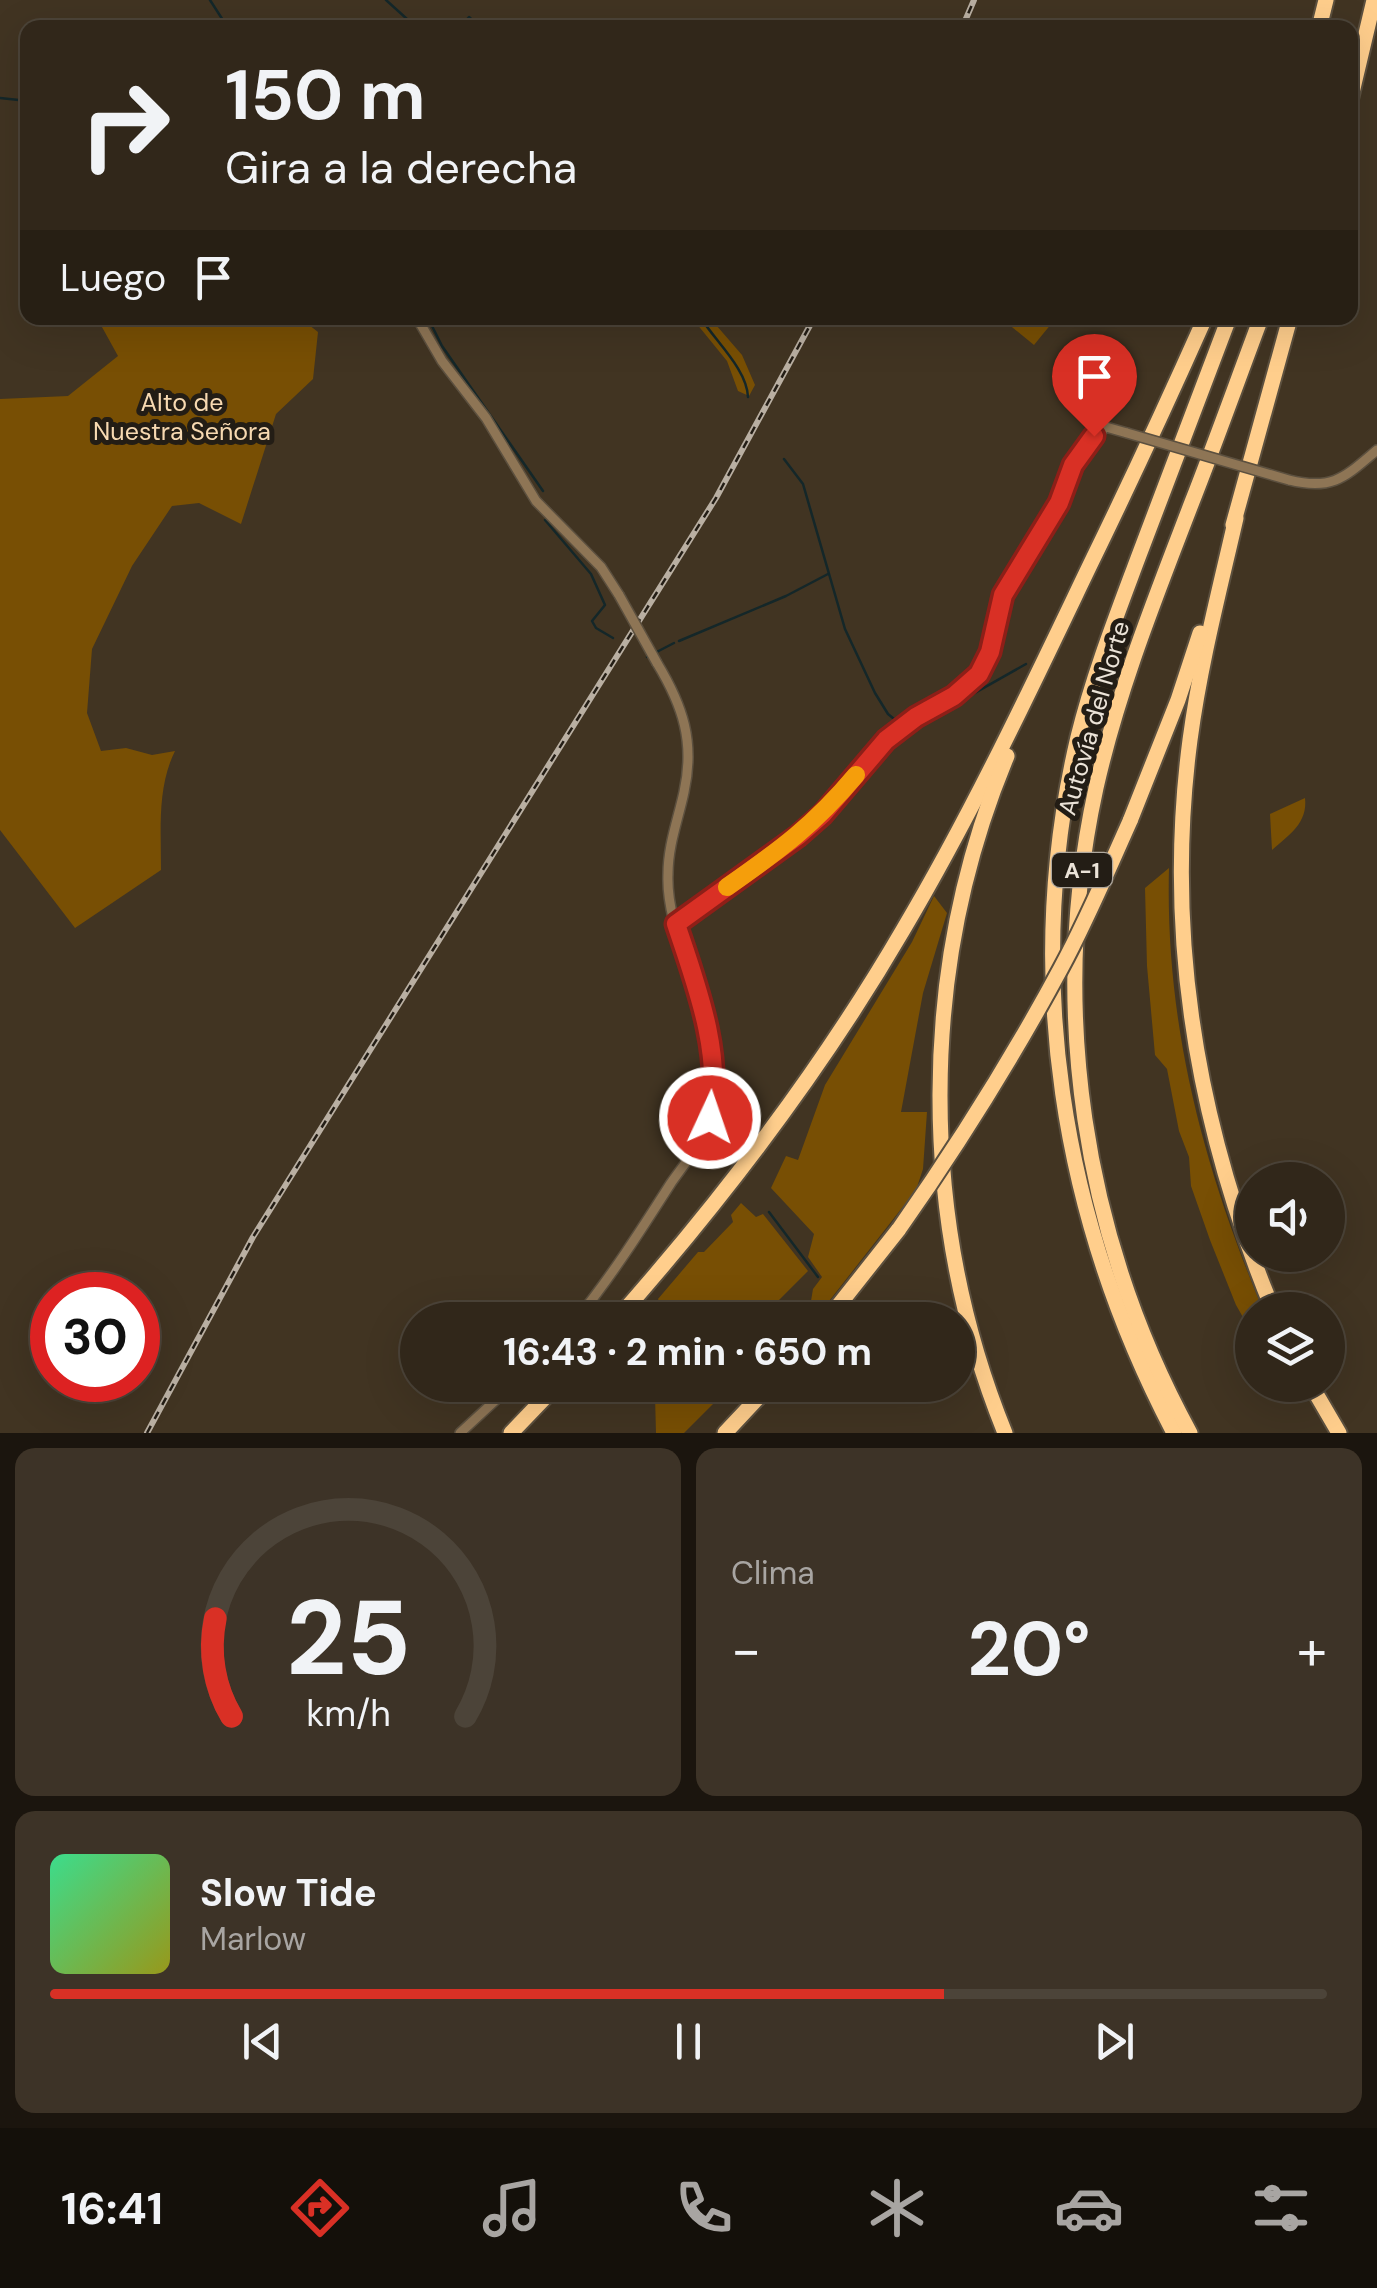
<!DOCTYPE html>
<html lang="es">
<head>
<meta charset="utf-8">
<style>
  :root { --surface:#31271a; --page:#3d3327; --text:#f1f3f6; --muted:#a8a5a2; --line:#4c4439; --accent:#d93025 }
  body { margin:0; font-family:"DM Sans",sans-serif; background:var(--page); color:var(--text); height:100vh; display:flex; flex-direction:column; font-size:38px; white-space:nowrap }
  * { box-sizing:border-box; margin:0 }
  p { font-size:32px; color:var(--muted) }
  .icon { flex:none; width:55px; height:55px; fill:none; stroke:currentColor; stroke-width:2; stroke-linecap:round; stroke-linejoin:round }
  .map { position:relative; height:1433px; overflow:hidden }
  .details { display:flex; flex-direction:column; gap:15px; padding:15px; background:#1b150e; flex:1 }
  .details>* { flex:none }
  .banner { position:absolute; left:20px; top:20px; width:1338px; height:305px; border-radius:20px; box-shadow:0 10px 40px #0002,0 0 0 2px var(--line); background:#31271a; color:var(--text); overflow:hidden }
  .tools { position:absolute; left:1235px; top:1162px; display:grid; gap:20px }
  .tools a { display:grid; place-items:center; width:110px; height:110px; border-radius:50%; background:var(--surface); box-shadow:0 10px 40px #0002,0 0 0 2px var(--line); font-size:50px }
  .speed { position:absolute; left:30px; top:1272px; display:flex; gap:20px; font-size:50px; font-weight:700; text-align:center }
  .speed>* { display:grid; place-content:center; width:130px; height:130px; border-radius:50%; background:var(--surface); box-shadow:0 10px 40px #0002,0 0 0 2px var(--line); line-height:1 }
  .speed .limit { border:15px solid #d22; background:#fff; color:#111 }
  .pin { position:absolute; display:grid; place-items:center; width:85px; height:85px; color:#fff; margin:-102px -42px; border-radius:50% 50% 50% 0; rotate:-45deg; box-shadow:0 0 10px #0007 }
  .pin .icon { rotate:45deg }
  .me { position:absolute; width:110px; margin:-55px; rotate:3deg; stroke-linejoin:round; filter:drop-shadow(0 0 8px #0008) }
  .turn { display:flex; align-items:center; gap:35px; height:210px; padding:0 40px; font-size:45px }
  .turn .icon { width:130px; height:130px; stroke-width:2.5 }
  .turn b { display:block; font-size:70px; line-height:85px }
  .then { display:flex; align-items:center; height:95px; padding:0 40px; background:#0003; gap:20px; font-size:38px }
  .big { font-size:75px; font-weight:700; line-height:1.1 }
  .details .tile { flex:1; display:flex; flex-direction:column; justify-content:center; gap:15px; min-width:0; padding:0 35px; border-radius:20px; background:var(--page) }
  .details .dial { align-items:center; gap:0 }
  .dial svg { height:260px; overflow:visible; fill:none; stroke:var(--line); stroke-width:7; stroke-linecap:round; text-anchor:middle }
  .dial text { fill:var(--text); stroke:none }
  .song { display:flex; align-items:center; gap:30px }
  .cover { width:120px; height:120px; border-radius:15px; background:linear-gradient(135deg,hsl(150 70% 55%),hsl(60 70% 35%)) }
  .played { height:10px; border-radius:5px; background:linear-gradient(90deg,var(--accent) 70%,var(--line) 70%) }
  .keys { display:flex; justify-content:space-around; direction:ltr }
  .heat { display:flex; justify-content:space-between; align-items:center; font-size:55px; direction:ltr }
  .details .tiles { flex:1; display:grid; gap:15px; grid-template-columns:1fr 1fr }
  .tile:last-child { grid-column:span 2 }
  .trip { position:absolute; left:400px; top:1302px; width:575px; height:100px; border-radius:50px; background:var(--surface); box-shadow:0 10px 40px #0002,0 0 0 2px var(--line); font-weight:700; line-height:100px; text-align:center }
  .tabs { display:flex; height:160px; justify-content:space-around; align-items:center; background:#14100a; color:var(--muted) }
  .tabs .icon { width:70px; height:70px }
  .tabs .selected { color:var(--accent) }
  .tabs b { font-size:45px; color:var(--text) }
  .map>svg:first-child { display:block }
  .green { fill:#784f04 }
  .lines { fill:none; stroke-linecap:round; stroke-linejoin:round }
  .stream { stroke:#142729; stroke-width:2.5 }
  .street-casing { stroke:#5c503f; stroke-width:12 }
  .highway-casing { stroke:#5c503f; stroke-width:19 }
  .street { stroke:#8e7555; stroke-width:9 }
  .highway { stroke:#ffce8c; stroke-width:15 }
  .rail-casing { stroke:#b9afa2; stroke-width:6 }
  .rail { stroke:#231d15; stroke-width:2.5; stroke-dasharray:8; stroke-linecap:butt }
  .street-bridge-casing { stroke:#5c503f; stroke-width:12; stroke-linecap:butt }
  .highway-bridge-casing { stroke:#5c503f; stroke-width:19; stroke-linecap:butt }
  .street-bridge { stroke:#8e7555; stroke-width:9 }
  .highway-bridge { stroke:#ffce8c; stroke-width:15 }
  .route-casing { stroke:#8d1f18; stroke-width:25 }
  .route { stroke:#d93025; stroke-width:18 }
  .slow { stroke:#f59e0b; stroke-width:18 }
  .labels { text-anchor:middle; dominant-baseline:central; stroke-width:10; stroke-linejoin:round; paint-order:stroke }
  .shield { fill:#231d15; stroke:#afa89e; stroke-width:2.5 }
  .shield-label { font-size:22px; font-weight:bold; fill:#ebe3d8 }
  .park-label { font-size:25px; fill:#f7d9b1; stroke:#231d15 }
  .street-label { font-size:25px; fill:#ebe3d8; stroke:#231d15 }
</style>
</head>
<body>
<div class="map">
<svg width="1377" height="1433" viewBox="0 0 1377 1433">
  <rect width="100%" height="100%" fill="#413422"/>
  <g class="green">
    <path d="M 97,318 L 300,318 L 318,332 L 313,379 L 276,414 L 241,524 L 199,503 L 172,506 L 132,566 L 92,649 L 87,713 L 101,751 L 126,748 L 152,755 L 175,751 C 157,787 161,830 161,870 L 75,928 L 0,830 L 0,399 L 68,396 L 118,356 Z"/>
    <path d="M 692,318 L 710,318 L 742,355 L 755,385 L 749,396 L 738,391 L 727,361 Z"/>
    <path d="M 1001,318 L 1056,318 L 1034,345 Z"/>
    <path d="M 1305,798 C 1308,823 1289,835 1272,850 L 1270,814 Z"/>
    <path d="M 1169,868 C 1165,1025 1203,1166 1263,1310 L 1252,1310 L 1252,1333 L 1236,1305 L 1210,1240 L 1191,1186 L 1189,1157 L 1179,1131 L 1167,1069 L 1155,1055 L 1147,966 L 1145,888 Z"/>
    <path d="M 934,896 L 947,913 L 923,993 L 901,1112 L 927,1112 L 923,1169 L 916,1190 L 826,1305 L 811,1301 L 813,1289 L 822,1277 L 808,1257 L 814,1234 L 771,1188 L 786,1156 L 798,1160 L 825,1085 L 912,942 Z"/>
    <path d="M 741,1203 L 756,1217 L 763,1214 L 808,1271 L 759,1320 L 658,1320 L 665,1312 L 658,1299 L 698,1252 L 704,1252 L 733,1222 L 731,1215 Z"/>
    <path d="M 646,1385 L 690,1385 L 695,1397 L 713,1391 L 718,1385 L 752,1385 L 730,1404 L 718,1399 L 684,1433 L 656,1433 L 655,1396 Z"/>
  </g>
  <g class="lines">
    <g class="stream">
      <path d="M 210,0 L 228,28"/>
      <path d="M 386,0 L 417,28"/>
      <path d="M 460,28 L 469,17 L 481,28"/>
      <path d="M 0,98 L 28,101"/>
      <path d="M 428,318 L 442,346 L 543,491"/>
      <path d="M 701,318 C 715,341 747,369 748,397"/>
      <path d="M 784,459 L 803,484 L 845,629 L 875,693 L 888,714 L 899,723"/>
      <path d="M 545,520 L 591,574 L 605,605 L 592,621 L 596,628 L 613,638"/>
      <path d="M 679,641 L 786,596 L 828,574"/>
      <path d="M 647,657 L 674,643"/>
      <path d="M 911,729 L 1026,664"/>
      <path d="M 692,1135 L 695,1136"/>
      <path d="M 718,1139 L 725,1160"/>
      <path d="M 769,1212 L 818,1277"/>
      <path d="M 939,1385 L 944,1390"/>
    </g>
    <defs>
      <g id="street">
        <path d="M 417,318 L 442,361 L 486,418 L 536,501 L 601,567 L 619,595"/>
        <path d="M 1289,480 C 1333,491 1345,477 1377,450"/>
        <path d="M 676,924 C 724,889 780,857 822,815 C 845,791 863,762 886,739 C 914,713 956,703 979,674 C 997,651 993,620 1004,594 C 1014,570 1031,552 1044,530 C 1066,494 1072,454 1106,427 L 1127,433"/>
        <path d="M 576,1320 C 611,1277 641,1230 671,1183 C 685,1163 703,1142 711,1118 C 721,1085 710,1046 702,1013 C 692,969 666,920 668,874 C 668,845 678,820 684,792 C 695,742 683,706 657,663"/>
        <path d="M 460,1433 L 512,1385"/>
      </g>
      <g id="highway">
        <path d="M 1319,28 L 1326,0"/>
        <path d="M 1350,101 L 1374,0"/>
        <path d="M 1236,518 C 1219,592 1200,665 1190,740 C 1164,937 1198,1128 1273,1310"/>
        <path d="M 1233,525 L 1290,318"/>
        <path d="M 1130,821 L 1178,700 L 1200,633"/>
        <path d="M 616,1320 C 723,1199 822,1069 903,930 C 973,812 1031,688 1090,565 C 1130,483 1168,401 1205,318"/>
        <path d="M 827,1320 L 899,1229"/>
        <path d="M 1311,1385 L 1339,1433"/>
        <path d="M 511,1433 L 557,1385"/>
        <path d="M 725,1433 L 770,1385"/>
        <path d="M 1005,1433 C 918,1219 918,969 1007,756"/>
        <path d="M 1174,1433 C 1061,1218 1022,974 1078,737 C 1093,676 1116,617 1138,558 C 1168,478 1199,398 1229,318"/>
        <path d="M 1190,1433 C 1083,1237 1048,1007 1096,788 C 1118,690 1156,596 1192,502 C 1216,441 1238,379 1261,318"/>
      </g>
    </defs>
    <use href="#street" class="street-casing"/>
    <use href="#highway" class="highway-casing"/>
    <use href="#street" class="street"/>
    <use href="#highway" class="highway"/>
    <defs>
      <g id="rail">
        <path d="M 962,28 L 974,0"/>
        <path d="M 147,1433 L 253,1237 L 716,498 L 814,318"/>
      </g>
    </defs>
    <use href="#rail" class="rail-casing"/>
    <use href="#rail" class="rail"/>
    <defs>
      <g id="street-bridge">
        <path d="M 1127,433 L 1289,480"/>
        <path d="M 619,595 L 657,663"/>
      </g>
      <path id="highway-bridge" d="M 899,1229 C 958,1145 1012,1059 1061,968 C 1087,920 1108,870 1130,821"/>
    </defs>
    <use href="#street-bridge" class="street-bridge-casing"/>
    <use href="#highway-bridge" class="highway-bridge-casing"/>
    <use href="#street-bridge" class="street-bridge"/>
    <use href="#highway-bridge" class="highway-bridge"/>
  </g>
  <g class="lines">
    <defs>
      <path id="route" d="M 710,1118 C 723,1054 696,984 676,924 L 798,836 L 823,814 L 886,740 L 916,717 L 954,696 L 979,674 L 990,652 L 1003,595 L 1059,503 L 1073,465 L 1094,436"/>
    </defs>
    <use href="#route" class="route-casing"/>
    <use href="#route" class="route"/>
    <path class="slow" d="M 727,887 C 780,850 814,825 856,775"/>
  </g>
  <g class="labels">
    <rect class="shield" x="1052" y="853" width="60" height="34" rx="8"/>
    <g class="shield-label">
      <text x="1082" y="870">A-1</text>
    </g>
    <g class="park-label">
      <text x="182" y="402">Alto de<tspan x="182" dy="29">Nuestra Señora</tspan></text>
    </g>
    <g class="street-label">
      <text transform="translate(1094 718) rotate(-74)">Autovía del Norte</text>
    </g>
  </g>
</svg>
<div class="tools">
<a><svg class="icon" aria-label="sound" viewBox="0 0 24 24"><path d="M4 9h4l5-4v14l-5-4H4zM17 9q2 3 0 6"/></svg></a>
<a><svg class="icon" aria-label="layers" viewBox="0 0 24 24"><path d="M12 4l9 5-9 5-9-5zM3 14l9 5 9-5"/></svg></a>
</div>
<div class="speed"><div class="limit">30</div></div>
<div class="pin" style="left:1094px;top:436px;background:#d93025"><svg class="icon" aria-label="arrive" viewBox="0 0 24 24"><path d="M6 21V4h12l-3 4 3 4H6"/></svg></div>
<svg class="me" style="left:710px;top:1118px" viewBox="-20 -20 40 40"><circle r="17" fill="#d93025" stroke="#fff" stroke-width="3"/><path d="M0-11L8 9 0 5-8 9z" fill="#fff"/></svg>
<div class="trip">16:43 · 2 min · 650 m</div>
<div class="banner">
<div class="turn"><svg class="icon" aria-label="right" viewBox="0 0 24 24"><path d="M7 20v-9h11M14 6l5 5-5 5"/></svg><div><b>150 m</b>Gira a la derecha</div></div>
<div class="then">Luego<svg class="icon" aria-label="arrive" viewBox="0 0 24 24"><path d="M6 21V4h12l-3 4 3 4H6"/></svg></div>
</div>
</div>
<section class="details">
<div class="tiles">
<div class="tile dial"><svg viewBox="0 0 100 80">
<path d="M14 69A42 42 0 1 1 86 69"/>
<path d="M14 69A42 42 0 0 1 9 39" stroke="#d93025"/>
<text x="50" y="56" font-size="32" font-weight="700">25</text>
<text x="50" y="72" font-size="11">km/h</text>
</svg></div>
<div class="tile"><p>Clima</p>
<div class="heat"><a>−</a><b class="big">20°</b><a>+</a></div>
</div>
<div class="tile">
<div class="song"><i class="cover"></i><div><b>Slow Tide</b><p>Marlow</p></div></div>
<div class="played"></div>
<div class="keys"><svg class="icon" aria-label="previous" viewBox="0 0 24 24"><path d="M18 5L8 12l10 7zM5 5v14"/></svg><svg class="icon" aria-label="pause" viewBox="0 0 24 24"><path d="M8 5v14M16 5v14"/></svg><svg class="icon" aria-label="next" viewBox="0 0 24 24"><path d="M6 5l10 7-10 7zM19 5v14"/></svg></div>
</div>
</div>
</section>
<nav class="tabs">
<b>16:41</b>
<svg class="icon selected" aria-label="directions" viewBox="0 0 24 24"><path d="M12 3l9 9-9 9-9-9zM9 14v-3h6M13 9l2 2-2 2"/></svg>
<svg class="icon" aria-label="music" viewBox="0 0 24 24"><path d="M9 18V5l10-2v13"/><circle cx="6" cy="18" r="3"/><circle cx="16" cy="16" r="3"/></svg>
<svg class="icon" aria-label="phone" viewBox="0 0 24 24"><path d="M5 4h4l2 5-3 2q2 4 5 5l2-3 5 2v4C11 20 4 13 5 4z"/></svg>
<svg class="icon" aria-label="climate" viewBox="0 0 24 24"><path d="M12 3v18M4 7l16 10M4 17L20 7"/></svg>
<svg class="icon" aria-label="car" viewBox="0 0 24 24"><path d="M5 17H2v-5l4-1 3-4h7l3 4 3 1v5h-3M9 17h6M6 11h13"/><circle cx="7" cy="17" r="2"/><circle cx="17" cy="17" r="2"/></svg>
<svg class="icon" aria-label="filters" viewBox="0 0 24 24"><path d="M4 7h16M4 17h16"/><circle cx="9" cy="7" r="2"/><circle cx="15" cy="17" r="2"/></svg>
</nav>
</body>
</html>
